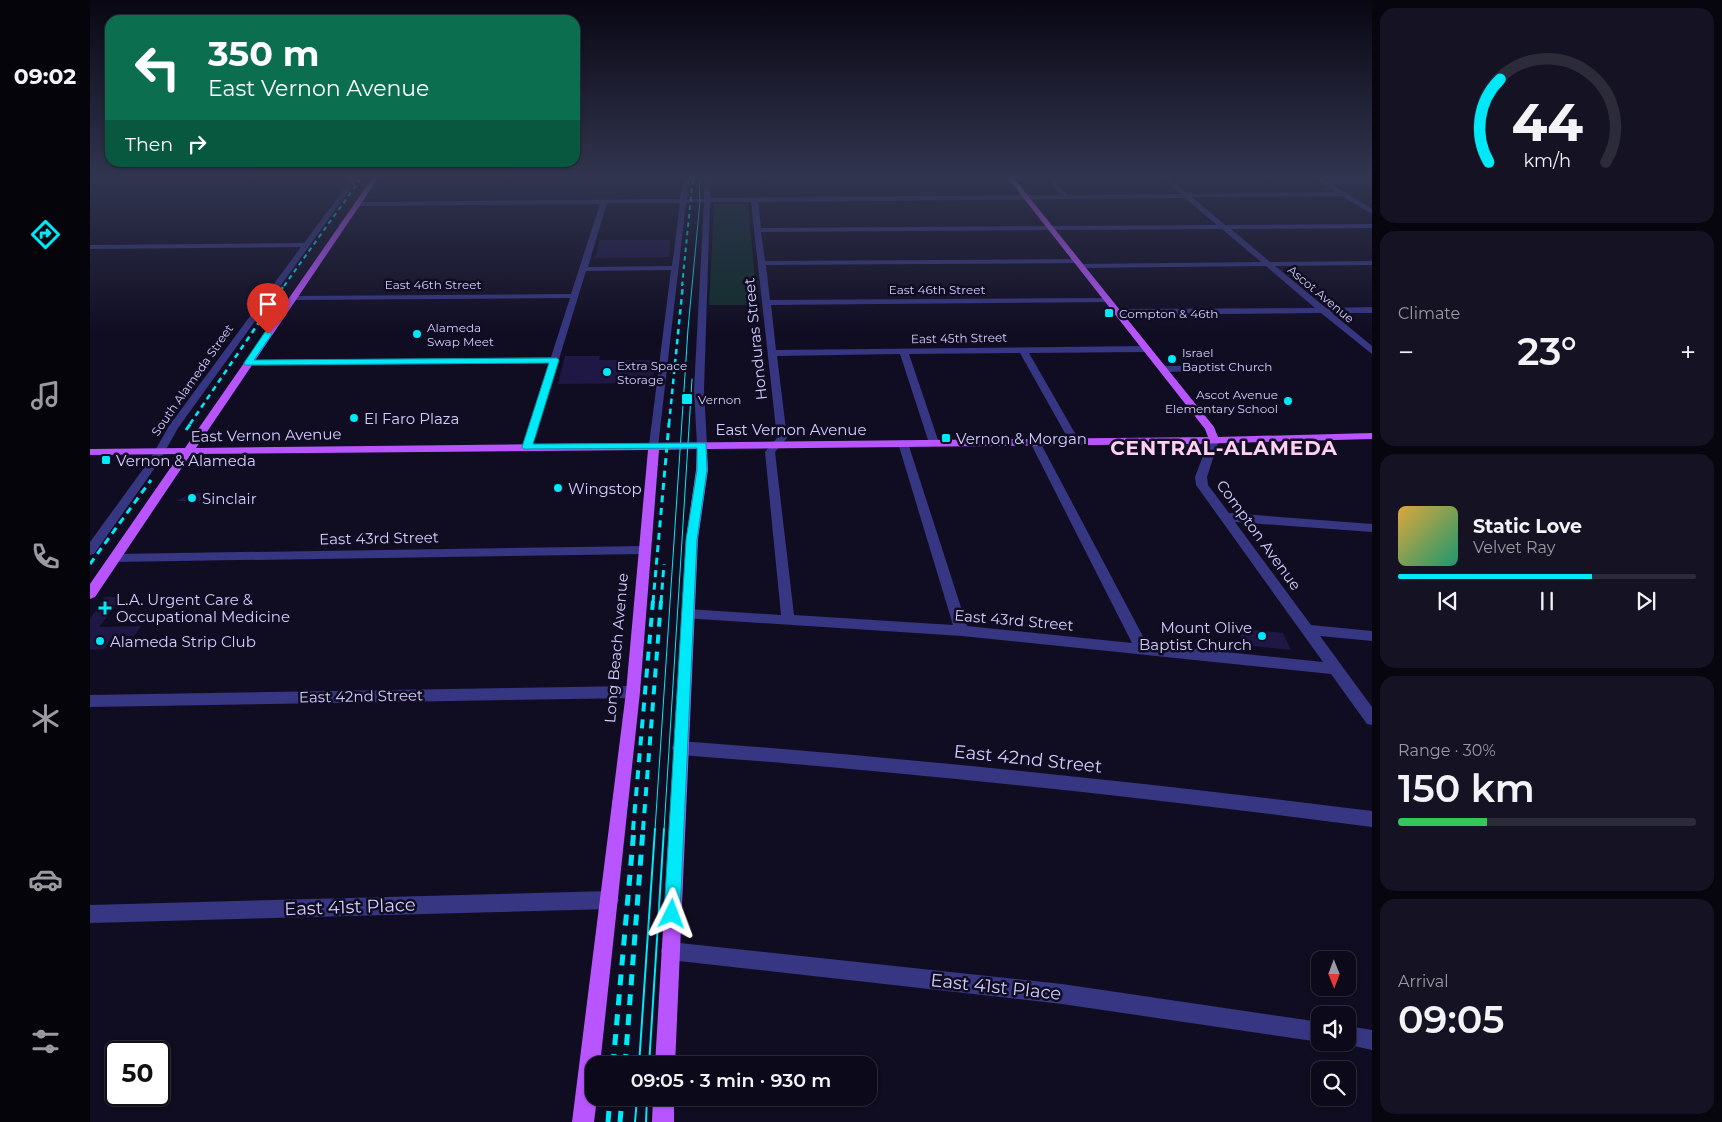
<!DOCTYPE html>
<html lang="en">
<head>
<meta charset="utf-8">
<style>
  :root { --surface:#0c0a1a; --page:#151323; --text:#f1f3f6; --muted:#9a9aa2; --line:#2c2b39; --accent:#00e9f9 }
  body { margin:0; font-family:Montserrat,sans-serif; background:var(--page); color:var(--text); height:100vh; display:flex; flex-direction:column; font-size:19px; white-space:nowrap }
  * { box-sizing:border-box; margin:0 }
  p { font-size:16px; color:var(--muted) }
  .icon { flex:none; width:28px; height:28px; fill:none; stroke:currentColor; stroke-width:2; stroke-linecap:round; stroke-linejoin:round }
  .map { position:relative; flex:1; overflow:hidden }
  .details { display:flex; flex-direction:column; gap:8px; padding:8px; background:#07060e; width:350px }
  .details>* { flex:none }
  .hud { position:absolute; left:15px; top:15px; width:475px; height:152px; border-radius:15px; box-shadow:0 1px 4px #0004,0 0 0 1px var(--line); background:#0b6e4f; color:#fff; overflow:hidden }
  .needle { width:32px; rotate:179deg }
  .buttons { position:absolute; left:1221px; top:951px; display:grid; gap:10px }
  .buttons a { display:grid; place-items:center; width:45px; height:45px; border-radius:10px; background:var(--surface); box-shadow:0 1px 4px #0004,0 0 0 1px var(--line); font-size:25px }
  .speed { position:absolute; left:15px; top:1041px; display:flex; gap:10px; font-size:25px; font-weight:700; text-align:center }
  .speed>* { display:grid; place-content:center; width:65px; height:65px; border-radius:50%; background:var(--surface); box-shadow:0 1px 4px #0004,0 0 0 1px var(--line); line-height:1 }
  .speed .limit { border:2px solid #111; border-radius:8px; background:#fff; color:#111 }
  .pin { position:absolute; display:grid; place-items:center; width:42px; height:42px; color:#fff; margin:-51px -21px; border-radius:50% 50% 50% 0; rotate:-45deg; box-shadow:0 0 5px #0007 }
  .pin .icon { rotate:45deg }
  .me { position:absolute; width:55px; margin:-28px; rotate:3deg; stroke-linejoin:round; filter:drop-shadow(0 0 4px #0008) }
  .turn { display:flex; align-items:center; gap:18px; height:105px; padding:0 20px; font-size:22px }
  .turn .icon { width:65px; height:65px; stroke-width:2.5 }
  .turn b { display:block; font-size:35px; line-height:42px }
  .then { display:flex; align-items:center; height:48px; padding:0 20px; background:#0003; gap:10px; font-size:19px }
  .big { font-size:38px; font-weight:600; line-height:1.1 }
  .details .widget { flex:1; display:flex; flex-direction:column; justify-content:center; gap:8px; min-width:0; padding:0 18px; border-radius:15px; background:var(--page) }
  .details .dial { align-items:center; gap:0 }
  .dial svg { height:130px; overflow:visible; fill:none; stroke:var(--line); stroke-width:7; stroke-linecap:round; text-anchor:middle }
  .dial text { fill:var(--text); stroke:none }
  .song { display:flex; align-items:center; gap:15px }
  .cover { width:60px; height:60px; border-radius:8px; background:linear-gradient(135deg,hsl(40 70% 55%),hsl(160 70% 35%)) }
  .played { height:5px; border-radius:2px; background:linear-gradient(90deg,var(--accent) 65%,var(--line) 65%) }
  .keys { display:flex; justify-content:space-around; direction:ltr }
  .heat { display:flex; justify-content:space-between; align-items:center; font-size:28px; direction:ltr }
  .charge { height:8px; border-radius:4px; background:linear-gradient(90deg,#34c759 30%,var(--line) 0) }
  .trip { position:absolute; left:495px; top:1056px; width:292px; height:50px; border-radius:15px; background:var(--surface); box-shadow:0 1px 4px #0004,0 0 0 1px var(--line); font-weight:600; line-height:50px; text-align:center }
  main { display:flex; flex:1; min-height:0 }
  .menu { display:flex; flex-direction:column; width:90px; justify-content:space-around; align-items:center; background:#05040a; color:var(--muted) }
  .menu .icon { width:35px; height:35px }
  .menu .selected { color:var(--accent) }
  .menu b { font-size:22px; color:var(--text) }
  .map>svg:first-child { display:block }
  .green { fill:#0f2d2a }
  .building { fill:#1f1844 }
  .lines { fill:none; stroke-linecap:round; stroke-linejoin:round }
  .minor { fill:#363683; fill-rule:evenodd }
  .major { fill:#b955ff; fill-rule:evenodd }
  .tram-far1 { stroke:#00e9f9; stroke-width:1 }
  .tram { stroke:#00e9f9; stroke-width:2 }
  .rail-far4 { stroke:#00e9f9; stroke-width:2; stroke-dasharray:4.5 4; stroke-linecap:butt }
  .rail-far3 { stroke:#00e9f9; stroke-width:2.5; stroke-dasharray:5.5 4.5; stroke-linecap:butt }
  .rail-far2 { stroke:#00e9f9; stroke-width:3; stroke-dasharray:7 5.5; stroke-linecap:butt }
  .rail-far1 { stroke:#00e9f9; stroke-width:4; stroke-dasharray:9 8; stroke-linecap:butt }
  .rail { stroke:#00e9f9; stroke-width:5; stroke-dasharray:11 9; stroke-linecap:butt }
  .route { fill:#00e9f9; stroke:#0097a2 }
  .poi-dot { fill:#00e9f9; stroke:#100d22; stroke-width:2 }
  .labels { text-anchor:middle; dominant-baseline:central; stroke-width:5; stroke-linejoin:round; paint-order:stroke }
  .far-street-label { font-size:12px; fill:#d2ceff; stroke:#100d22 }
  .far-poi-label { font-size:12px; fill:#d2ceff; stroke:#100d22; text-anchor:start }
  .street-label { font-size:15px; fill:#d2ceff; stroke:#100d22 }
  .poi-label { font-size:15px; fill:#d2ceff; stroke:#100d22; text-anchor:start }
  .near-street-label { font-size:18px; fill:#d2ceff; stroke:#100d22 }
  .district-label { font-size:20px; font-weight:bold; letter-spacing:1px; fill:#ffd0f0; stroke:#100d22 }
</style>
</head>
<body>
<main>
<nav class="menu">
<b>09:02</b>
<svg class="icon selected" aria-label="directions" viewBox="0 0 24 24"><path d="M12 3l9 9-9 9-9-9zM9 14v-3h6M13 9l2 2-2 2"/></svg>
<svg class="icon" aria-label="music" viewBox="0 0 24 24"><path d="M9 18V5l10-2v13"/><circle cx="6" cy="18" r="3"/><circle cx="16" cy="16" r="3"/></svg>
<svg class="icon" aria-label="phone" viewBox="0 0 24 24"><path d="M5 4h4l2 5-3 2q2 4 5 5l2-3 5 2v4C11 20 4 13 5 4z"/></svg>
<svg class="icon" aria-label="climate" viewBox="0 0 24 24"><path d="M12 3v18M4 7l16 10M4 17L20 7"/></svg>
<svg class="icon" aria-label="car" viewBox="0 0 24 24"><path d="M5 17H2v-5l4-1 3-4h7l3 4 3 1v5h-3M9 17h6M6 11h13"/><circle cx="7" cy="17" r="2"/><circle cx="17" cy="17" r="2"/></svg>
<svg class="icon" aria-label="filters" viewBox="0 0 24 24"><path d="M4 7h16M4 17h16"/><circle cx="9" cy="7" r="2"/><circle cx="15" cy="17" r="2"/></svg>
</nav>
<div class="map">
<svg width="1282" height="1122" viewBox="0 0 1282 1122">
  <rect width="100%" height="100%" fill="#100d22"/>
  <path class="green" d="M 658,203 L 667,305 L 619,305 L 624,204 Z"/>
  <g class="building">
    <path d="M 510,240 L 580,240 L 579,257 L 505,258 Z"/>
    <path d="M 475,356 L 510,356 L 509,360 L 565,360 L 563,383 L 468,384 Z"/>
    <path d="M 103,493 L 116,493 L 110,501 L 86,501 Z"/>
    <path d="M 15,597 L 32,597 L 9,627 L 51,626 L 44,636 L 23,636 L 14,649 L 0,650 L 0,619 Z"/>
    <path d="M 1147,628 L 1193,633 L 1201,650 L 1154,645 Z"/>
  </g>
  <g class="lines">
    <g class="minor">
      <path d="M 263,177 L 269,177 L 88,428 L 69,462 L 4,554 L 0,555 L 0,542 L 59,461 L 79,426 L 211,247 L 0,249 L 0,245 L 214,243 Z"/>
      <path d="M 593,177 L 599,177 L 597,199 L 614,199 L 615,177 L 621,177 L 620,198 L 971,195 L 960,182 L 963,180 L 978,195 L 1090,194 L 1071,177 L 1078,177 L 1098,194 L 1246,192 L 1223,177 L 1231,177 L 1235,180 L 1282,180 L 1282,184 L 1241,184 L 1282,209 L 1282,214 L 1252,196 L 1102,197 L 1135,225 L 1282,224 L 1282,228 L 1141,229 L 1180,262 L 1282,261 L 1282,265 L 1185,266 L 1236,308 L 1282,307 L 1282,313 L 1242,313 L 1282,346 L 1282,354 L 1231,313 L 1027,315 L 1023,312 L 1027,309 L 1225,308 L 1176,266 L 991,268 L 987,266 L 991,264 L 1171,262 L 1132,229 L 671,232 L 675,261 L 987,259 L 991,261 L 987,263 L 676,265 L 680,300 L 1018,298 L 1022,300 L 1018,302 L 681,305 L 686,350 L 1057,346 L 1062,349 L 1057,352 L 939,353 L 990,442 L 985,445 L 980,442 L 930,353 L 819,354 L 849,443 L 844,446 L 839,443 L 810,354 L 687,356 L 697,438 L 685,452 L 704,615 L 863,625 L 808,443 L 813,440 L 818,443 L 877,626 L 1042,643 L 940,442 L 945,439 L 950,442 L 1057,644 L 1233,662 L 1106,485 L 1105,477 L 1119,440 L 1124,437 L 1129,440 L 1117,477 L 1118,485 L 1139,513 L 1282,524 L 1282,532 L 1145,522 L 1221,625 L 1282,631 L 1282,641 L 1230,636 L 1282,707 L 1282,725 L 1277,724 L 1241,674 L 872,636 L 593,618 L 591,614 L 593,610 L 598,609 L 691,615 L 675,452 L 687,438 L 661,202 L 620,202 L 614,390 L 617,445 L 616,447 L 608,447 L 607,445 L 604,390 L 614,202 L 596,203 L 568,447 L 560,447 L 559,445 L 581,270 L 496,271 L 442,447 L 437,450 L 432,447 L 459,363 L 158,366 L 153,363 L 158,360 L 461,357 L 480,298 L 203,300 L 199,298 L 203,296 L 481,294 L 510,204 L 267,206 L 264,204 L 267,202 L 590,199 ZM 1095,198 L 1127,225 L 671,228 L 668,202 ZM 517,203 L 590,203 L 582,266 L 498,267 Z"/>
      <path d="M 1157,365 L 1160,366 L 1160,370 L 1073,372 L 1068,369 L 1073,366 Z"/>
      <path d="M 555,546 L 561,550 L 555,554 L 24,562 L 18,558 L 24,554 Z"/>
      <path d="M 543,686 L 548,688 L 550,692 L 548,696 L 543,698 L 0,707 L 0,695 Z"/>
      <path d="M 590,741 C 821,758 1052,782 1282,811 L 1282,827 C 1052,797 821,772 590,755 L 584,753 L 582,748 L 584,743 Z"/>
      <path d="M 520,891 L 526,894 L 529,900 L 526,906 L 520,909 L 0,923 L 0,905 Z"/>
      <path d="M 580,942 L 972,984 L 1230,1022 L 1230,1042 L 972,1004 L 580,960 L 573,958 L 571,951 L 573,944 Z"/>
      <path d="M 1258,1026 L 1282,1030 L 1282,1050 L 1251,1043 L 1258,1042 Z"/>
    </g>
    <g class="major">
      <path d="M 283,177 L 289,177 L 106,448 L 1118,437 L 1115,429 L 917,177 L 923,177 L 1124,427 L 1128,437 L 1282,433 L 1282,439 L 1104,444 L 617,449 L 618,470 L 608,539 L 585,1065 L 565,1065 L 596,539 L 606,470 L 607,449 L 569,450 L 550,692 L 510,1065 L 504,1065 L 504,1098 L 507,1098 L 504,1122 L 482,1122 L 536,692 L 558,450 L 101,454 L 5,597 L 0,599 L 0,584 L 90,454 L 0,455 L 0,449 L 95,448 Z"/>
      <path d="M 563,1098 L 584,1098 L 584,1122 L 562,1122 Z"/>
    </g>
    <g class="tram-far1">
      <path d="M 565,830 L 598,329 L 610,201 L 609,177"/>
      <path d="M 574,830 L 602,379"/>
    </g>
    <g class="tram">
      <path d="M 549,1065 L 565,829"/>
      <path d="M 559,1065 L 574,829"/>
      <path d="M 545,1122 L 547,1098"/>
      <path d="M 556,1122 L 557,1098"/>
    </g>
    <g class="rail-far4">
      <path d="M 194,286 L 272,177"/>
      <path d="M 592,286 L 603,177"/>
    </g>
    <g class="rail-far3">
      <path d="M 100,424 L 195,284"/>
      <path d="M 579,424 L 593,284"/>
    </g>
    <g class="rail-far2">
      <path d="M 96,430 L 101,423"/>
      <path d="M 0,564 L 61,480"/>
      <path d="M 563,602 L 579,423"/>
      <path d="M 571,602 L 574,564"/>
    </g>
    <g class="rail-far1">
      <path d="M 543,830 L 563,601"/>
      <path d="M 553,830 L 571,601"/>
    </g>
    <g class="rail">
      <path d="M 523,1065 L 544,829"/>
      <path d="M 535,1065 L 553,829"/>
      <path d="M 518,1122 L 520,1098"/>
      <path d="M 530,1122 L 532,1098"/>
    </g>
  </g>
  <linearGradient id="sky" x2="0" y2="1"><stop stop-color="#090713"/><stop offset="0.53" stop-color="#31354f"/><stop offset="1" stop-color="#31354f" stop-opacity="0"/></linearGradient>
  <rect width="1282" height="334" fill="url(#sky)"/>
  <path class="route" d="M 178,331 L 182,334 L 164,360 L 467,358 L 469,360 L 443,444 L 616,443 L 617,470 L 607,540 L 590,914 L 588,920 L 582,923 L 576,920 L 574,914 L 596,540 L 607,470 L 607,448 L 434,449 L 432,447 L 459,363 L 155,365 L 154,363 L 175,332 Z"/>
  <g class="poi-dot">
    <rect x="1014" y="308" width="10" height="10" rx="2.5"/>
    <circle cx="327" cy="334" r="5"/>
    <circle cx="1082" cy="359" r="5"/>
    <circle cx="517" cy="372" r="5"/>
    <rect x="591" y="393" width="12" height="12" rx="2.5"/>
    <circle cx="1198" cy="401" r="5"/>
    <circle cx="264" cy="418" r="5"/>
    <rect x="851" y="433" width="10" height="10" rx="2.5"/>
    <rect x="11" y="455" width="10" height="10" rx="2.5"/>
    <circle cx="468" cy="488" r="5"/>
    <circle cx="102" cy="498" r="5"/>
    <path d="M12.5 600.5h5v5h5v5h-5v5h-5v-5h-5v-5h5z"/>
    <circle cx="1172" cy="636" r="5"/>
    <circle cx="10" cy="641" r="5"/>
  </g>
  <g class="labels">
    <g class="far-street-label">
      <text x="343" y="284">East 46th Street</text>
      <text x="847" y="289">East 46th Street</text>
      <text transform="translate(1231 294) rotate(40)">Ascot Avenue</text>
      <text transform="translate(869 338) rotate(-1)">East 45th Street</text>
      <text transform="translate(102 380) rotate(-55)">South Alameda Street</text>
    </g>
    <g class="far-poi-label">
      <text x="1029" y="313">Compton &amp; 46th</text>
      <text x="337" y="327">Alameda<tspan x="337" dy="14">Swap Meet</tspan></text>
      <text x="1092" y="352">Israel<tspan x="1092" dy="14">Baptist Church</tspan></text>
      <text x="527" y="365">Extra Space<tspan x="527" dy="14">Storage</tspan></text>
      <text x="1188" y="394" text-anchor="end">Ascot Avenue<tspan x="1188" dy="14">Elementary School</tspan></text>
      <text x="608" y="399">Vernon</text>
    </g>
    <g class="street-label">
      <text transform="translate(665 339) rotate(-96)">Honduras Street</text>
      <text x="701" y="429">East Vernon Avenue</text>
      <text transform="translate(176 435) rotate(-1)">East Vernon Avenue</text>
      <text transform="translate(1169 535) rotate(54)">Compton Avenue</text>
      <text transform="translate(289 538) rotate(-1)">East 43rd Street</text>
      <text transform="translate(924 620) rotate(5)">East 43rd Street</text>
      <text transform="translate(526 648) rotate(-85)">Long Beach Avenue</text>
      <text transform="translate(271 696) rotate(-1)">East 42nd Street</text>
    </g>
    <g class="poi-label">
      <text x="274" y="418">El Faro Plaza</text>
      <text x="866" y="438">Vernon &amp; Morgan</text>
      <text x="26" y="460">Vernon &amp; Alameda</text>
      <text x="478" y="488">Wingstop</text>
      <text x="112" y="498">Sinclair</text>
      <text x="26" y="599">L.A. Urgent Care &amp;<tspan x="26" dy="17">Occupational Medicine</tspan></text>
      <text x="1162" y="627" text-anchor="end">Mount Olive<tspan x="1162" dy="17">Baptist Church</tspan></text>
      <text x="20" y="641">Alameda Strip Club</text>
    </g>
    <g class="near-street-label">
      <text transform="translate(938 759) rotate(6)">East 42nd Street</text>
      <text transform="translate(260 907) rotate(-2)">East 41st Place</text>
      <text transform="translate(906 987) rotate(6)">East 41st Place</text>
    </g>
    <g class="district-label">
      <text x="1134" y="448">CENTRAL-ALAMEDA</text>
    </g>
  </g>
</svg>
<div class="buttons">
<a><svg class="needle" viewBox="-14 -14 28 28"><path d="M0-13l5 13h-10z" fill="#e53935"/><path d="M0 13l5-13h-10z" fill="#9a9aa2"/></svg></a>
<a><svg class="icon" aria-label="sound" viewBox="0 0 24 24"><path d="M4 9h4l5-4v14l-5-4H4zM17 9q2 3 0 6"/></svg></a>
<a><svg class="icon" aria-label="search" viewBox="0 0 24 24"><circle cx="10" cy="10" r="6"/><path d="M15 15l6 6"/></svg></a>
</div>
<div class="speed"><div class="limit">50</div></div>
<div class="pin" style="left:178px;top:334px;background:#d93025"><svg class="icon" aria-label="arrive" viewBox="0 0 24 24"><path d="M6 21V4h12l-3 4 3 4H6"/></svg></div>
<svg class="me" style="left:582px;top:914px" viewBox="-20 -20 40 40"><path d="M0-17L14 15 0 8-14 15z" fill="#00e9f9" stroke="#fff" stroke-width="4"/></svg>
<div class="trip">09:05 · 3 min · 930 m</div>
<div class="hud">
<div class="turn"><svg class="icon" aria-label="left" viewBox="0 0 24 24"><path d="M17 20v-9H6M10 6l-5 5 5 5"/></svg><div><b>350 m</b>East Vernon Avenue</div></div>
<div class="then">Then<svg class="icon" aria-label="right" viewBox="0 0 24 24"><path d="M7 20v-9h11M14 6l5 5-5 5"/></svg></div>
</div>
</div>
<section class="details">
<div class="widget dial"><svg viewBox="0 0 100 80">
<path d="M14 69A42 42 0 1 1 86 69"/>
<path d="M14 69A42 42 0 0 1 21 18" stroke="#00e9f9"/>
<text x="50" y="56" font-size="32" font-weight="700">44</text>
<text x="50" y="72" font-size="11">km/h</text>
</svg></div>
<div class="widget"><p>Climate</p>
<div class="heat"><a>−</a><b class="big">23°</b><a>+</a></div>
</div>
<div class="widget">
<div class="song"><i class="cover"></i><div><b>Static Love</b><p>Velvet Ray</p></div></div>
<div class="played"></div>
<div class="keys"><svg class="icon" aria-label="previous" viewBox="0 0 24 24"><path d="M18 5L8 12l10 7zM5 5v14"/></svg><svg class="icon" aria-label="pause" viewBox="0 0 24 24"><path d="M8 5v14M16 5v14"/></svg><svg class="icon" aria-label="next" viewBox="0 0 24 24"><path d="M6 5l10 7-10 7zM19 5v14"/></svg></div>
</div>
<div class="widget"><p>Range · 30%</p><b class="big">150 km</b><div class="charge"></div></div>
<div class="widget"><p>Arrival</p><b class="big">09:05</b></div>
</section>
</main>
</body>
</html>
